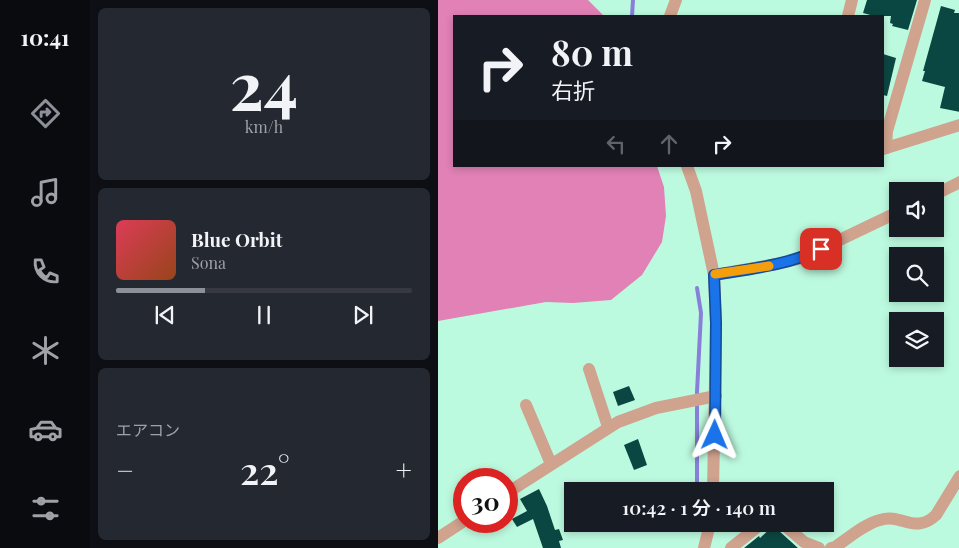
<!DOCTYPE html>
<html lang="ja">
<head>
<meta charset="utf-8">
<style>
  :root { --surface:#171b24; --page:#242831; --text:#f1f3f6; --muted:#9ea1a6; --line:#363941; --accent:#8c9099 }
  body { margin:0; font-family:"Playfair Display","Noto Sans JP",serif; background:var(--page); color:var(--text); height:100vh; display:flex; flex-direction:column; font-size:19px; white-space:nowrap }
  * { box-sizing:border-box; margin:0 }
  p { font-size:16px; color:var(--muted) }
  .icon { flex:none; width:28px; height:28px; fill:none; stroke:currentColor; stroke-width:2; stroke-linecap:round; stroke-linejoin:round }
  .map { position:relative; flex:1; overflow:hidden }
  .details { display:flex; flex-direction:column; gap:8px; padding:8px; background:#0d0f14; width:348px }
  .details>* { flex:none }
  .top-card { position:absolute; left:15px; top:15px; width:431px; height:152px; border-radius:0px; box-shadow:0 2px 8px #0003; background:#171b24; color:var(--text); overflow:hidden }
  .fabs { position:absolute; left:451px; top:182px; display:grid; gap:10px }
  .fabs a { display:grid; place-items:center; width:55px; height:55px; border-radius:0px; background:var(--surface); box-shadow:0 2px 8px #0003; font-size:25px }
  .speed { position:absolute; left:15px; top:468px; display:flex; gap:10px; font-size:25px; font-weight:700; text-align:center }
  .speed>* { display:grid; place-content:center; width:65px; height:65px; border-radius:50%; background:var(--surface); box-shadow:0 2px 8px #0003; line-height:1 }
  .speed .limit { border:8px solid #d22; background:#fff; color:#111 }
  .pin { position:absolute; display:grid; place-items:center; width:42px; height:42px; color:#fff; margin:-21px; border-radius:10px; box-shadow:0 2px 8px #0006 }
  .me { position:absolute; width:55px; margin:-28px; rotate:1deg; stroke-linejoin:round; filter:drop-shadow(0 0 4px #0008) }
  .turn { display:flex; align-items:center; gap:18px; height:105px; padding:0 15px; font-size:22px }
  .turn .icon { width:65px; height:65px; stroke-width:2.5 }
  .turn b { display:block; font-size:35px; line-height:42px }
  .lanes { display:flex; align-items:center; height:48px; padding:0 15px; background:#0003; justify-content:center; gap:25px; direction:ltr }
  .lanes .off { opacity:.35 }
  .big { font-size:38px; font-weight:600; line-height:1.1 }
  .details .card { flex:1; display:flex; flex-direction:column; justify-content:center; gap:8px; min-width:0; padding:0 18px; border-radius:8px; background:var(--page) }
  .details .dial { align-items:center; gap:0 }
  .dial b { font-size:65px; line-height:1 }
  .song { display:flex; align-items:center; gap:15px }
  .cover { width:60px; height:60px; border-radius:8px; background:linear-gradient(135deg,hsl(350 70% 55%),hsl(20 70% 35%)) }
  .played { height:5px; border-radius:2px; background:linear-gradient(90deg,var(--accent) 30%,var(--line) 30%) }
  .keys { display:flex; justify-content:space-around; direction:ltr }
  .heat { display:flex; justify-content:space-between; align-items:center; font-size:28px; direction:ltr }
  .trip { position:absolute; left:126px; top:482px; width:270px; height:50px; border-radius:0px; background:var(--surface); box-shadow:0 2px 8px #0003; font-weight:600; line-height:50px; text-align:center }
  main { display:flex; flex:1; min-height:0 }
  .dock { display:flex; flex-direction:column; width:90px; justify-content:space-around; align-items:center; background:#090b0e; color:var(--muted) }
  .dock .icon { width:35px; height:35px }
  .dock .active { color:var(--accent) }
  .dock b { font-size:22px; color:var(--text) }
  .map>svg:first-child { display:block }
  .forest { fill:#e181b6 }
  .lines { fill:none; stroke-linecap:round; stroke-linejoin:round }
  .stream { stroke:#887fda; stroke-width:4 }
  .building { fill:#0b4742 }
  .minor { stroke:#cfa38e; stroke-width:12 }
  .route-casing { stroke:#114b97; stroke-width:12 }
  .route { stroke:#1a73e8; stroke-width:9 }
  .slow { stroke:#f59e0b; stroke-width:9 }
</style>
</head>
<body>
<main>
<nav class="dock">
<b>10:41</b>
<svg class="icon active" aria-label="directions" viewBox="0 0 24 24"><path d="M12 3l9 9-9 9-9-9zM9 14v-3h6M13 9l2 2-2 2"/></svg>
<svg class="icon" aria-label="music" viewBox="0 0 24 24"><path d="M9 18V5l10-2v13"/><circle cx="6" cy="18" r="3"/><circle cx="16" cy="16" r="3"/></svg>
<svg class="icon" aria-label="phone" viewBox="0 0 24 24"><path d="M5 4h4l2 5-3 2q2 4 5 5l2-3 5 2v4C11 20 4 13 5 4z"/></svg>
<svg class="icon" aria-label="climate" viewBox="0 0 24 24"><path d="M12 3v18M4 7l16 10M4 17L20 7"/></svg>
<svg class="icon" aria-label="car" viewBox="0 0 24 24"><path d="M5 17H2v-5l4-1 3-4h7l3 4 3 1v5h-3M9 17h6M6 11h13"/><circle cx="7" cy="17" r="2"/><circle cx="17" cy="17" r="2"/></svg>
<svg class="icon" aria-label="filters" viewBox="0 0 24 24"><path d="M4 7h16M4 17h16"/><circle cx="9" cy="7" r="2"/><circle cx="15" cy="17" r="2"/></svg>
</nav>
<section class="details">
<div class="card dial"><b>24</b><p>km/h</p></div>
<div class="card">
<div class="song"><i class="cover"></i><div><b>Blue Orbit</b><p>Sona</p></div></div>
<div class="played"></div>
<div class="keys"><svg class="icon" aria-label="previous" viewBox="0 0 24 24"><path d="M18 5L8 12l10 7zM5 5v14"/></svg><svg class="icon" aria-label="pause" viewBox="0 0 24 24"><path d="M8 5v14M16 5v14"/></svg><svg class="icon" aria-label="next" viewBox="0 0 24 24"><path d="M6 5l10 7-10 7zM19 5v14"/></svg></div>
</div>
<div class="card"><p>エアコン</p>
<div class="heat"><a>−</a><b class="big">22°</b><a>+</a></div>
</div>
</section>
<div class="map">
<svg width="522" height="548" viewBox="0 0 522 548">
  <rect width="100%" height="100%" fill="#bcfadf"/>
  <path class="forest" d="M 0,0 L 150,0 L 166,16 L 16,16 L 16,166 L 219,166 L 226,187 L 228,216 L 224,242 L 204,275 L 173,300 L 135,303 L 108,302 L 0,321 Z"/>
  <g class="lines">
    <g class="stream">
      <path d="M 194,16 L 195,0"/>
      <path d="M 259,288 L 263,313 L 259,392 L 259,491"/>
    </g>
  </g>
  <g class="building">
    <path d="M 429,0 L 479,0 L 470,30 L 454,26 L 455,24 L 452,23 L 453,16 L 436,16 L 425,13 Z"/>
    <path d="M 503,6 L 517,10 L 516,13 L 522,13 L 522,112 L 502,108 L 507,87 L 484,81 L 487,71 L 485,71 Z"/>
    <path d="M 445,54 L 458,58 L 449,96 L 445,95 Z"/>
    <path d="M 191,386 L 197,400 L 180,406 L 175,392 Z"/>
    <path d="M 200,439 L 209,465 L 196,470 L 186,445 Z"/>
    <path d="M 101,489 L 109,506 L 117,530 L 121,529 L 125,540 L 121,541 L 123,548 L 105,548 L 95,519 L 79,527 L 74,519 L 89,511 L 82,499 Z"/>
    <path d="M 337,524 L 340,530 L 360,548 L 306,548 L 321,536 L 322,538 Z"/>
  </g>
  <g class="lines">
    <g class="minor">
      <path d="M 232,16 L 238,0"/>
      <path d="M 410,16 L 414,0"/>
      <path d="M 448,148 L 449,131 L 487,0"/>
      <path d="M 445,149 L 522,125"/>
      <path d="M 249,166 L 258,191 L 276,275 L 278,323 L 275,491"/>
      <path d="M 498,194 L 522,182"/>
      <path d="M 276,275 L 339,264 L 364,258 L 460,212"/>
      <path d="M 151,369 L 170,427"/>
      <path d="M 88,405 L 113,464"/>
      <path d="M 69,493 L 180,422 L 218,408 L 278,396"/>
      <path d="M 345,524 L 366,542 L 381,548"/>
      <path d="M 0,538 L 26,521"/>
      <path d="M 266,548 L 272,524"/>
      <path d="M 293,548 L 323,524"/>
      <path d="M 393,548 L 397,547 C 411,538 426,524 442,520 C 464,513 477,535 498,515 L 522,476"/>
    </g>
  </g>
  <g class="lines">
    <defs>
      <path id="route" d="M 277,435 L 278,323 L 276,275 C 312,269 350,265 383,249"/>
    </defs>
    <use href="#route" class="route-casing"/>
    <use href="#route" class="route"/>
    <path class="slow" d="M 277,274 L 331,266"/>
  </g>
</svg>
<div class="fabs">
<a><svg class="icon" aria-label="sound" viewBox="0 0 24 24"><path d="M4 9h4l5-4v14l-5-4H4zM17 9q2 3 0 6"/></svg></a>
<a><svg class="icon" aria-label="search" viewBox="0 0 24 24"><circle cx="10" cy="10" r="6"/><path d="M15 15l6 6"/></svg></a>
<a><svg class="icon" aria-label="layers" viewBox="0 0 24 24"><path d="M12 4l9 5-9 5-9-5zM3 14l9 5 9-5"/></svg></a>
</div>
<div class="speed"><div class="limit">30</div></div>
<div class="pin" style="left:383px;top:249px;background:#d93025"><svg class="icon" aria-label="arrive" viewBox="0 0 24 24"><path d="M6 21V4h12l-3 4 3 4H6"/></svg></div>
<svg class="me" style="left:277px;top:435px" viewBox="-20 -20 40 40"><path d="M0-17L14 15 0 8-14 15z" fill="#1a73e8" stroke="#fff" stroke-width="4"/></svg>
<div class="trip">10:42 · 1 分 · 140 m</div>
<div class="top-card">
<div class="turn"><svg class="icon" aria-label="right" viewBox="0 0 24 24"><path d="M7 20v-9h11M14 6l5 5-5 5"/></svg><div><b>80 m</b>右折</div></div>
<div class="lanes"><svg class="icon off" aria-label="left" viewBox="0 0 24 24"><path d="M17 20v-9H6M10 6l-5 5 5 5"/></svg><svg class="icon off" aria-label="ahead" viewBox="0 0 24 24"><path d="M12 20V5M6 11l6-6 6 6"/></svg><svg class="icon" aria-label="right" viewBox="0 0 24 24"><path d="M7 20v-9h11M14 6l5 5-5 5"/></svg></div>
</div>
</div>
</main>
</body>
</html>
